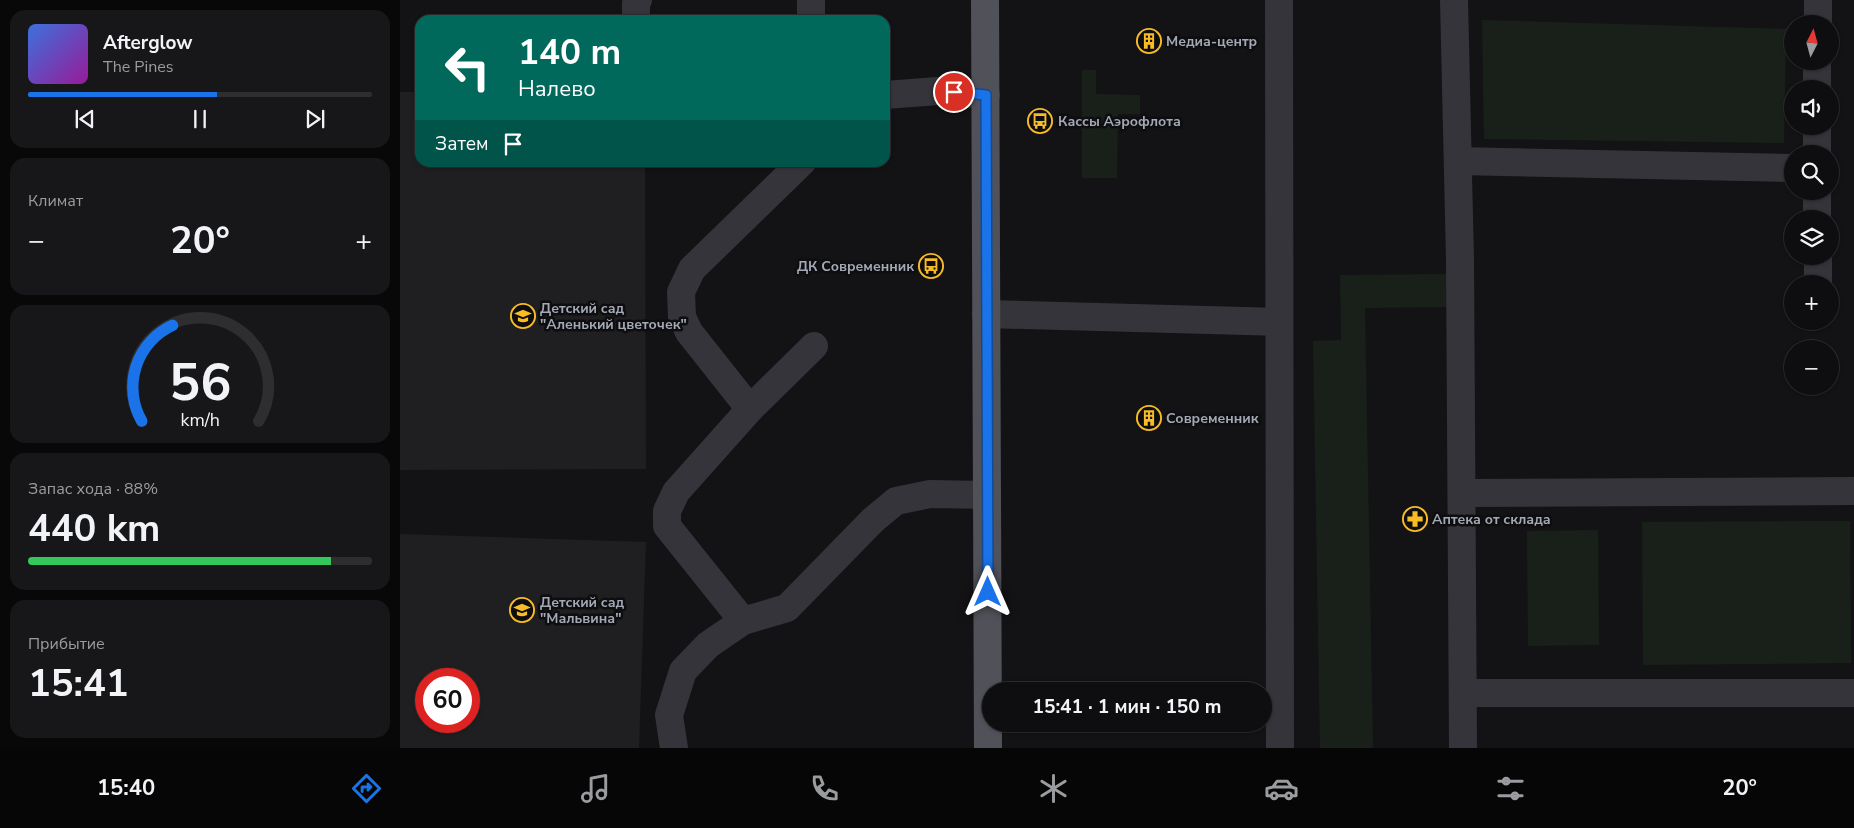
<!DOCTYPE html>
<html lang="ru">
<head>
<meta charset="utf-8">
<style>
  :root { --surface:#0e0e10; --page:#171719; --text:#f1f3f6; --muted:#9b9c9f; --line:#2e2e30; --accent:#1a73e8 }
  body { margin:0; font-family:"Nunito Sans",sans-serif; background:var(--page); color:var(--text); height:100vh; display:flex; flex-direction:column; font-size:19px; white-space:nowrap }
  * { box-sizing:border-box; margin:0 }
  p { font-size:16px; color:var(--muted) }
  .icon { flex:none; width:28px; height:28px; fill:none; stroke:currentColor; stroke-width:2; stroke-linecap:round; stroke-linejoin:round }
  .map { position:relative; flex:1; overflow:hidden }
  .side { display:flex; flex-direction:column; gap:10px; padding:10px; background:#080809; width:400px }
  .side>* { flex:none }
  .top-card { position:absolute; left:15px; top:15px; width:475px; height:152px; border-radius:15px; box-shadow:0 1px 4px #0004,0 0 0 1px var(--line); background:#00695c; color:#fff; overflow:hidden }
  .needle { width:32px; rotate:6deg }
  .buttons { position:absolute; left:1384px; top:15px; display:grid; gap:10px }
  .buttons a { display:grid; place-items:center; width:55px; height:55px; border-radius:50%; background:var(--surface); box-shadow:0 1px 4px #0004,0 0 0 1px var(--line); font-size:25px }
  .speed { position:absolute; left:15px; top:668px; display:flex; gap:10px; font-size:25px; font-weight:700; text-align:center }
  .speed>* { display:grid; place-content:center; width:65px; height:65px; border-radius:50%; background:var(--surface); box-shadow:0 1px 4px #0004,0 0 0 1px var(--line); line-height:1 }
  .speed .limit { border:8px solid #d22; background:#fff; color:#111 }
  .pin { position:absolute; display:grid; place-items:center; width:42px; height:42px; color:#fff; margin:-21px; border:2px solid #fff; border-radius:50%; box-shadow:0 1px 5px #0007 }
  .me { position:absolute; width:55px; margin:-28px; rotate:0deg; stroke-linejoin:round; filter:drop-shadow(0 0 4px #0008) }
  .turn { display:flex; align-items:center; gap:18px; height:105px; padding:0 20px; font-size:22px }
  .turn .icon { width:65px; height:65px; stroke-width:2.5 }
  .turn b { display:block; font-size:35px; line-height:42px }
  .then { display:flex; align-items:center; height:48px; padding:0 20px; background:#0003; gap:10px; font-size:19px }
  .big { font-size:38px; font-weight:700; line-height:1.1 }
  .side .widget { flex:1; display:flex; flex-direction:column; justify-content:center; gap:8px; min-width:0; padding:0 18px; border-radius:15px; background:var(--page) }
  .side .dial { align-items:center; gap:0 }
  .dial svg { height:130px; overflow:visible; fill:none; stroke:var(--line); stroke-width:7; stroke-linecap:round; text-anchor:middle }
  .dial text { fill:var(--text); stroke:none }
  .song { display:flex; align-items:center; gap:15px }
  .cover { width:60px; height:60px; border-radius:8px; background:linear-gradient(135deg,hsl(220 70% 55%),hsl(300 70% 35%)) }
  .played { height:5px; border-radius:2px; background:linear-gradient(90deg,var(--accent) 55%,var(--line) 55%) }
  .keys { display:flex; justify-content:space-around; direction:ltr }
  .heat { display:flex; justify-content:space-between; align-items:center; font-size:28px; direction:ltr }
  .charge { height:8px; border-radius:4px; background:linear-gradient(90deg,#34c759 88%,var(--line) 0) }
  .trip { position:absolute; left:582px; top:682px; width:290px; height:50px; border-radius:25px; background:var(--surface); box-shadow:0 1px 4px #0004,0 0 0 1px var(--line); font-weight:700; line-height:50px; text-align:center }
  .dock { display:flex; height:80px; justify-content:space-around; align-items:center; background:#060606; color:var(--muted) }
  .dock .icon { width:35px; height:35px }
  .dock .current { color:var(--accent) }
  .dock b { font-size:22px; color:var(--text) }
  main { display:flex; flex:1; min-height:0 }
  .map>svg:first-child { display:block }
  .built { fill:#1f1f22; fill-rule:evenodd }
  .green { fill:#19201a }
  .lines { fill:none; stroke-linecap:round; stroke-linejoin:round }
  .minor { stroke:#34343a; stroke-width:28 }
  .major { stroke:#505159; stroke-width:28 }
  .route-casing { stroke:#114b97; stroke-width:12 }
  .route { stroke:#1a73e8; stroke-width:9 }
  .labels { text-anchor:middle; dominant-baseline:central; stroke-width:5; stroke-linejoin:round; paint-order:stroke }
  .poi-label { font-size:14px; font-weight:bold; fill:#a4a9b6; stroke:#0e0e10; text-anchor:start }
</style>
</head>
<body>
<main>
<section class="side">
<div class="widget">
<div class="song"><i class="cover"></i><div><b>Afterglow</b><p>The Pines</p></div></div>
<div class="played"></div>
<div class="keys"><svg class="icon" aria-label="previous" viewBox="0 0 24 24"><path d="M18 5L8 12l10 7zM5 5v14"/></svg><svg class="icon" aria-label="pause" viewBox="0 0 24 24"><path d="M8 5v14M16 5v14"/></svg><svg class="icon" aria-label="next" viewBox="0 0 24 24"><path d="M6 5l10 7-10 7zM19 5v14"/></svg></div>
</div>
<div class="widget"><p>Климат</p>
<div class="heat"><a>−</a><b class="big">20°</b><a>+</a></div>
</div>
<div class="widget dial"><svg viewBox="0 0 100 80">
<path d="M14 69A42 42 0 1 1 86 69"/>
<path d="M14 69A42 42 0 0 1 33 10" stroke="#1a73e8"/>
<text x="50" y="56" font-size="32" font-weight="700">56</text>
<text x="50" y="72" font-size="11">km/h</text>
</svg></div>
<div class="widget"><p>Запас хода · 88%</p><b class="big">440 km</b><div class="charge"></div></div>
<div class="widget"><p>Прибытие</p><b class="big">15:41</b></div>
</section>
<div class="map">
<svg width="1454" height="748" viewBox="0 0 1454 748">
  <rect width="100%" height="100%" fill="#131315"/>
  <g class="built">
    <path d="M 0,92 L 20,92 L 20,162 L 245,163 L 246,469 L 0,470 Z"/>
    <path d="M 0,534 L 246,542 L 239,748 L 0,748 ZM 26,679 L 69,679 L 69,721 L 26,721 Z"/>
  </g>
  <g class="green">
    <path d="M 1082,20 L 1386,29 L 1384,143 L 1084,139 Z"/>
    <path d="M 682,70 L 696,70 L 696,94 L 740,95 L 740,114 L 718,114 L 717,178 L 682,178 Z"/>
    <path d="M 1047,274 L 1047,307 L 965,308 L 973,748 L 920,748 L 913,341 L 941,340 L 940,275 Z"/>
    <path d="M 1450,521 L 1451,663 L 1243,665 L 1242,522 Z"/>
    <path d="M 1198,530 L 1199,645 L 1128,646 L 1127,531 Z"/>
  </g>
  <g class="lines">
    <g class="minor">
      <path d="M 411,0 L 411,20"/>
      <path d="M 879,0 L 880,748"/>
      <path d="M 1054,0 L 1060,260 L 1063,748"/>
      <path d="M 236,20 L 236,4 L 238,0"/>
      <path d="M 1418,24 L 1418,0"/>
      <path d="M 1417,89 L 1417,61"/>
      <path d="M 485,95 L 538,91 L 586,95"/>
      <path d="M 1417,154 L 1417,126"/>
      <path d="M 1058,161 L 1392,168"/>
      <path d="M 1417,191 L 1417,219"/>
      <path d="M 1418,256 L 1418,284"/>
      <path d="M 586,314 L 879,322"/>
      <path d="M 350,409 L 414,346"/>
      <path d="M 1062,493 L 1454,491"/>
      <path d="M 343,621 L 267,526 L 267,511 L 276,492 L 350,409 L 289,332 L 282,317 L 281,292 L 292,269 L 402,162"/>
      <path d="M 1063,693 L 1454,693"/>
      <path d="M 274,748 L 269,715 L 283,671 L 308,645 L 343,621 L 387,608 L 473,520 L 496,501 L 530,494 L 587,495"/>
    </g>
    <path class="major" d="M 585,0 L 588,748"/>
  </g>
  <g class="lines">
    <defs>
      <path id="route" d="M 554,92 L 586,95 L 588,592"/>
    </defs>
    <use href="#route" class="route-casing"/>
    <use href="#route" class="route"/>
  </g>
  <defs>
    <symbol id="building-ring" viewBox="-11 -11 22 22"><circle r="9.5" fill="#0e0e10" stroke="#f8bc27" stroke-width="1.5"/><path d="M-4-6H4V6H1V3H-1V6H-4ZM-2.5-4.3h1.7v1.8h-1.7ZM.8-4.3h1.7v1.8H.8ZM-2.5-1h1.7V.8h-1.7ZM.8-1h1.7V.8H.8Z" fill="#f8bc27"/></symbol>
    <symbol id="bus-ring" viewBox="-11 -11 22 22"><circle r="9.5" fill="#0e0e10" stroke="#f8bc27" stroke-width="1.5"/><path d="M-5-6H5V4H4V6H2V4H-2V6H-4V4H-5ZM-3.5-4V0h7V-4ZM-3.5 1.2v1.5H-2V1.2ZM2 1.2v1.5H3.5V1.2Z" fill="#f8bc27"/></symbol>
    <symbol id="school-ring" viewBox="-11 -11 22 22"><circle r="9.5" fill="#0e0e10" stroke="#f8bc27" stroke-width="1.5"/><path d="M0-5L7-2L0 1L-7-2ZM-4 1L0 2.5L4 1V4Q0 6-4 4Z" fill="#f8bc27"/></symbol>
    <symbol id="pharmacy-ring" viewBox="-11 -11 22 22"><circle r="9.5" fill="#0e0e10" stroke="#f8bc27" stroke-width="1.5"/><path d="M-2-6h4v4h4v4h-4v4h-4v-4h-4v-4h4Z" fill="#f8bc27"/></symbol>
  </defs>
  <g fill-rule="evenodd">
    <use href="#building-ring" x="735" y="27" width="28" height="28"/>
    <use href="#bus-ring" x="626" y="107" width="28" height="28"/>
    <use href="#bus-ring" x="517" y="252" width="28" height="28"/>
    <use href="#school-ring" x="109" y="302" width="28" height="28"/>
    <use href="#building-ring" x="735" y="404" width="28" height="28"/>
    <use href="#pharmacy-ring" x="1001" y="505" width="28" height="28"/>
    <use href="#school-ring" x="108" y="596" width="28" height="28"/>
  </g>
  <g class="labels">
    <g class="poi-label">
      <text x="766" y="41">Медиа-центр</text>
      <text x="658" y="121">Кассы Аэрофлота</text>
      <text x="514" y="266" text-anchor="end">ДК Современник</text>
      <text x="140" y="308">Детский сад<tspan x="140" dy="16">"Аленький цветочек"</tspan></text>
      <text x="766" y="418">Современник</text>
      <text x="1032" y="519">Аптека от склада</text>
      <text x="140" y="602">Детский сад<tspan x="140" dy="16">"Мальвина"</tspan></text>
    </g>
  </g>
</svg>
<div class="buttons">
<a><svg class="needle" viewBox="-14 -14 28 28"><path d="M0-13l5 13h-10z" fill="#e53935"/><path d="M0 13l5-13h-10z" fill="#9b9c9f"/></svg></a>
<a><svg class="icon" aria-label="sound" viewBox="0 0 24 24"><path d="M4 9h4l5-4v14l-5-4H4zM17 9q2 3 0 6"/></svg></a>
<a><svg class="icon" aria-label="search" viewBox="0 0 24 24"><circle cx="10" cy="10" r="6"/><path d="M15 15l6 6"/></svg></a>
<a><svg class="icon" aria-label="layers" viewBox="0 0 24 24"><path d="M12 4l9 5-9 5-9-5zM3 14l9 5 9-5"/></svg></a>
<a>+</a>
<a>−</a>
</div>
<div class="speed"><div class="limit">60</div></div>
<div class="pin" style="left:554px;top:92px;background:#d93025"><svg class="icon" aria-label="arrive" viewBox="0 0 24 24"><path d="M6 21V4h12l-3 4 3 4H6"/></svg></div>
<svg class="me" style="left:588px;top:592px" viewBox="-20 -20 40 40"><path d="M0-17L14 15 0 8-14 15z" fill="#1a73e8" stroke="#fff" stroke-width="4"/></svg>
<div class="trip">15:41 · 1 мин · 150 m</div>
<div class="top-card">
<div class="turn"><svg class="icon" aria-label="left" viewBox="0 0 24 24"><path d="M17 20v-9H6M10 6l-5 5 5 5"/></svg><div><b>140 m</b>Налево</div></div>
<div class="then">Затем<svg class="icon" aria-label="arrive" viewBox="0 0 24 24"><path d="M6 21V4h12l-3 4 3 4H6"/></svg></div>
</div>
</div>
</main>
<nav class="dock">
<b>15:40</b>
<svg class="icon current" aria-label="directions" viewBox="0 0 24 24"><path d="M12 3l9 9-9 9-9-9zM9 14v-3h6M13 9l2 2-2 2"/></svg>
<svg class="icon" aria-label="music" viewBox="0 0 24 24"><path d="M9 18V5l10-2v13"/><circle cx="6" cy="18" r="3"/><circle cx="16" cy="16" r="3"/></svg>
<svg class="icon" aria-label="phone" viewBox="0 0 24 24"><path d="M5 4h4l2 5-3 2q2 4 5 5l2-3 5 2v4C11 20 4 13 5 4z"/></svg>
<svg class="icon" aria-label="climate" viewBox="0 0 24 24"><path d="M12 3v18M4 7l16 10M4 17L20 7"/></svg>
<svg class="icon" aria-label="car" viewBox="0 0 24 24"><path d="M5 17H2v-5l4-1 3-4h7l3 4 3 1v5h-3M9 17h6M6 11h13"/><circle cx="7" cy="17" r="2"/><circle cx="17" cy="17" r="2"/></svg>
<svg class="icon" aria-label="filters" viewBox="0 0 24 24"><path d="M4 7h16M4 17h16"/><circle cx="9" cy="7" r="2"/><circle cx="15" cy="17" r="2"/></svg>
<b>20°</b>
</nav>
</body>
</html>
